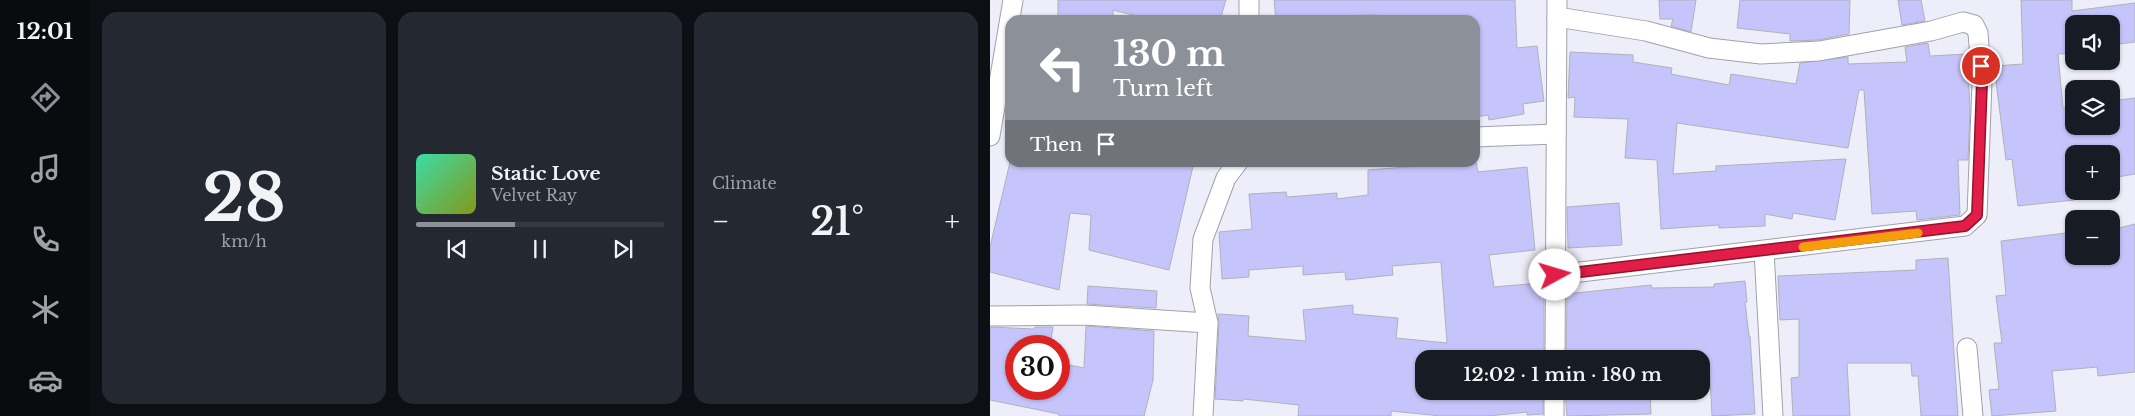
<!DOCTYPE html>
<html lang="en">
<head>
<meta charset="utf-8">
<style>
  :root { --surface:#171b24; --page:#242831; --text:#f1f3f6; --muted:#9ea1a6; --line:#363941; --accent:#8c9099 }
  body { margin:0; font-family:"Libre Baskerville",serif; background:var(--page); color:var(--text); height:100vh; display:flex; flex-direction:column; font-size:19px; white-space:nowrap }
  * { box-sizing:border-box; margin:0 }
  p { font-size:16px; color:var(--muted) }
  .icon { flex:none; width:28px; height:28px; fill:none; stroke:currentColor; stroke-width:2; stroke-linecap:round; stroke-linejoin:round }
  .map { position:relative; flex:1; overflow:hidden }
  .sheet { display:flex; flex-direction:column; gap:12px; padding:12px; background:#0d0f14; width:900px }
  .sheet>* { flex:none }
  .top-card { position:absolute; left:15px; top:15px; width:475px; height:152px; border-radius:15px; box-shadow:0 1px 4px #0004; background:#8c9099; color:#fff; overflow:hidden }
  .buttons { position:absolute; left:1075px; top:15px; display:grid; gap:10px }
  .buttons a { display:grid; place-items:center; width:55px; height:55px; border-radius:10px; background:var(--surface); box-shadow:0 1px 4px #0004; font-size:25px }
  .speed { position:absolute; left:15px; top:335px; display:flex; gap:10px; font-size:25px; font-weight:700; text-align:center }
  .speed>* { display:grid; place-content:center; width:65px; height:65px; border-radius:50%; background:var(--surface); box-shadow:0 1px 4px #0004; line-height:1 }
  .speed .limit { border:8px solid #d22; background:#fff; color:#111 }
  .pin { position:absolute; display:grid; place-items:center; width:42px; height:42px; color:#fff; margin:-21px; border:2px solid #fff; border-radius:50%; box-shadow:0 1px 5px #0007 }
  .me { position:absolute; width:55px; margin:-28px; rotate:84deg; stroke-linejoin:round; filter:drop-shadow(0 0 4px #0008) }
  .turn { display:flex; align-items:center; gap:18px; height:105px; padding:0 25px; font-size:22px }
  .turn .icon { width:65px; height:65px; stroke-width:2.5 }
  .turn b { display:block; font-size:35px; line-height:42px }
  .then { display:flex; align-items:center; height:48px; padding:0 25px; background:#0003; gap:10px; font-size:19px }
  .big { font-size:38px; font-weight:600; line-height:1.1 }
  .sheet .card { flex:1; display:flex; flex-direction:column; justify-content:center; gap:8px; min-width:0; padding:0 18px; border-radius:15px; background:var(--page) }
  .sheet .dial { align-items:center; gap:0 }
  .dial b { font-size:65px; line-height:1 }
  .song { display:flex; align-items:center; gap:15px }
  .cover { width:60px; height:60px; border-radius:8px; background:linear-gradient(135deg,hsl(160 70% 55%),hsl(70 70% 35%)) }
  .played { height:5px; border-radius:2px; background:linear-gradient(90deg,var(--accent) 40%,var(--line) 40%) }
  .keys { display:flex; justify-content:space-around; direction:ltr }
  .heat { display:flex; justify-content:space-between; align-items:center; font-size:28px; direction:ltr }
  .sheet .tiles { flex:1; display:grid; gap:12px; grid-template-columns:repeat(3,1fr) }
  .trip { position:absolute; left:425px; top:350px; width:295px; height:50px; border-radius:15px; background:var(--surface); box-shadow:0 1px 4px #0004; font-weight:600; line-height:50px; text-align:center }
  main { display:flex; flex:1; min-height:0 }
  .menu { display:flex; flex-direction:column; width:90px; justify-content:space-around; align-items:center; background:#090b0e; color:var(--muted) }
  .menu .icon { width:35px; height:35px }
  .menu .selected { color:var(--accent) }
  .menu b { font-size:22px; color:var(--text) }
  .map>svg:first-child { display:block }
  .building { fill:#c6c5fb; stroke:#b0b0bd }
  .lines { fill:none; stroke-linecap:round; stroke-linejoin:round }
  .minor-casing { stroke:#a1a1ad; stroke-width:21 }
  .minor { stroke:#fff; stroke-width:19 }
  .route-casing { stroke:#92132f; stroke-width:12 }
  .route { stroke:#e11d48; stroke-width:9 }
  .slow { stroke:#f59e0b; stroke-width:9 }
</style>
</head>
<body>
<main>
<nav class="menu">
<b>12:01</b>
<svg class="icon selected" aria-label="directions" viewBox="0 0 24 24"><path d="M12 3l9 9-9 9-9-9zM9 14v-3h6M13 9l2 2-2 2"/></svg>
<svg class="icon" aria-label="music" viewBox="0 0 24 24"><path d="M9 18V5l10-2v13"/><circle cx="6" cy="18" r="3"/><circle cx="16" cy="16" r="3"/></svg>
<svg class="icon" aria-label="phone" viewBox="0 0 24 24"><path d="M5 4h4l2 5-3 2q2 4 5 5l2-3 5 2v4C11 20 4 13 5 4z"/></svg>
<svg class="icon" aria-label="climate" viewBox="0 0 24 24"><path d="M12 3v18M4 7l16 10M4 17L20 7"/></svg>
<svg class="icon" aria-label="car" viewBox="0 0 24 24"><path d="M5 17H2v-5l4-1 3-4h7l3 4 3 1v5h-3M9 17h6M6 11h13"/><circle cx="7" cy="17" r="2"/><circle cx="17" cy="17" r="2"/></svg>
</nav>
<section class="sheet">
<div class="tiles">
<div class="card dial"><b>28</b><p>km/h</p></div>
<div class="card">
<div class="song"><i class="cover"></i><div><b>Static Love</b><p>Velvet Ray</p></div></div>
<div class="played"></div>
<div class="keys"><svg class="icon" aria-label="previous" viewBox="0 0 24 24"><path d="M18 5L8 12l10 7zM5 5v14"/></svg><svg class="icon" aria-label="pause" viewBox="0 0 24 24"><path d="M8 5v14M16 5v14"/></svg><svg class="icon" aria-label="next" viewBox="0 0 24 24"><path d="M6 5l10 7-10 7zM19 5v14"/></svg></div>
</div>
<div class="card"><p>Climate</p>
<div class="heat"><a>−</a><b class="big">21°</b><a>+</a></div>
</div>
</div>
</section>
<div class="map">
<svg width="1145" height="416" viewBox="0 0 1145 416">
  <rect width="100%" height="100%" fill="#eeeefb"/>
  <g class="building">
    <path d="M 68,0 L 236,0 L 230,20 L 163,20 L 123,10 L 123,20 L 68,20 Z"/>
    <path d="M 284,0 L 525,0 L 527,48 L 547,46 L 554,101 L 533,104 L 534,114 L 499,120 L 498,115 L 485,117 L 485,20 L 387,20 L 387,15 L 336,16 L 336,20 L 286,20 Z"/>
    <path d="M 669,0 L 706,0 L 701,32 L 681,26 L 683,19 L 670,19 Z"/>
    <path d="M 750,0 L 860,0 L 859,34 L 828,40 L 800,41 L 800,34 L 747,28 Z"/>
    <path d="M 908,0 L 931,0 L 935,21 L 912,25 Z"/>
    <path d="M 1031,0 L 1082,0 L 1082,11 L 1145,3 L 1145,42 L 1121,45 L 1121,24 L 1084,24 L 1084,53 L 1068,54 L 1073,108 L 1084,106 L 1084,126 L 1121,126 L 1121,101 L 1145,98 L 1145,174 L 1121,178 L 1121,154 L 1084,154 L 1084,200 L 1028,206 L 1022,159 L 1016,160 L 1004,66 L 1033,64 Z"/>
    <path d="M 938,43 L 940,56 L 977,54 L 980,109 L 978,160 L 968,160 L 970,215 L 927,220 L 926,211 L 882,214 L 874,90 L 869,90 L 858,148 L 687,123 L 683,174 L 726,171 L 726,166 L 856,159 L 845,220 L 803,213 L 802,219 L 775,214 L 775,226 L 729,228 L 729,225 L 671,229 L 667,160 L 635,158 L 638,119 L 584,117 L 585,97 L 578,98 L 580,52 L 643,55 L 643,62 L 682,68 L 681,74 L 739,85 L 741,74 L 806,84 L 810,63 L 858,57 L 858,64 L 917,62 L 915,47 Z"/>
    <path d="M 20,162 L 204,162 L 179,270 L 99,250 L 101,215 L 80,213 L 69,290 L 0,272 L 0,247 Z"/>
    <path d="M 441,162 L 486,162 L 488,172 L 537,167 L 545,250 L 499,255 L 504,287 L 549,283 L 550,297 L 554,296 L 554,354 L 504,359 L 434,359 L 434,391 L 532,391 L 532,393 L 553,392 L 553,414 L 537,415 L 537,412 L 498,416 L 451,416 L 401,411 L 401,416 L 308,416 L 309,405 L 253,399 L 253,401 L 225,399 L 229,324 L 228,314 L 259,316 L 258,336 L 316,341 L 313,310 L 363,305 L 363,314 L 408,318 L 406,338 L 457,343 L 451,262 L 402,266 L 403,275 L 356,280 L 355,272 L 313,275 L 313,266 L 259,270 L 259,277 L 232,279 L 229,232 L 262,229 L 259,194 L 296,192 L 297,197 L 347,193 L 347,199 L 378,195 L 378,170 L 442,165 Z"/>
    <path d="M 629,203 L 632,245 L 578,248 L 577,207 Z"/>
    <path d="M 1145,224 L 1145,372 L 1108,376 L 1107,367 L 1062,371 L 1066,411 L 1002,416 L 999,390 L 1009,389 L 1004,343 L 1012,343 L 1006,296 L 1016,295 L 1011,241 L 1084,232 L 1084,256 L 1121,256 L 1121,230 Z"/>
    <path d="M 958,258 L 968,416 L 931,416 L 928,376 L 922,376 L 921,363 L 857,363 L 860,416 L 803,416 L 801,378 L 809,377 L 809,319 L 790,320 L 788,276 L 926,270 L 926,260 Z"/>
    <path d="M 755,281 L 757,302 L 755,302 L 759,336 L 760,336 L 765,414 L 722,416 L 719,359 L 576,359 L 577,294 L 661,285 L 662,288 L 724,287 L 724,284 Z"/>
    <path d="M 98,286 L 167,291 L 166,308 L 97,304 Z"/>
    <path d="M 96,326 L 164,331 L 163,380 L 154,416 L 69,416 L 69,414 L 0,400 L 0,327 L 44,329 L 45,327 L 63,327 L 60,346 L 26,343 L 26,389 L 69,389 L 69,363 L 94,368 Z"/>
    <path d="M 575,391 L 660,391 L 661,414 L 577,416 Z"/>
  </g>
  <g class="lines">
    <defs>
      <g id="minor">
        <path d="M 259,0 L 259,20"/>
        <path d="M 0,136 L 23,0"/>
        <path d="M 485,137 L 566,134"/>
        <path d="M 774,251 L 783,416"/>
        <path d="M 565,275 L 975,226 L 987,215 L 992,82 L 988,33 L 984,25 L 973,22 L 941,31 L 829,51 L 771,54 L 719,48 L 656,31 L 567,17"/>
        <path d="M 0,316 L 94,315 L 218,323"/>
        <path d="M 977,348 L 983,416"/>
        <path d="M 565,359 L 567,0"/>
        <path d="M 213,416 L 218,323 L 210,288 L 213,239 L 236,178 L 248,162"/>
        <path d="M 564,416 L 564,391"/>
      </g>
    </defs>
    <use href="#minor" class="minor-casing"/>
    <use href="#minor" class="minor"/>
  </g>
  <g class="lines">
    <defs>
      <path id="route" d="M 565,275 L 975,226 L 987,215 L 992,82 L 991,66"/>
    </defs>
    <use href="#route" class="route-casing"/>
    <use href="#route" class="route"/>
    <path class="slow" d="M 813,247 L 928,233"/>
  </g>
</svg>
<div class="buttons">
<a><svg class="icon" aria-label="sound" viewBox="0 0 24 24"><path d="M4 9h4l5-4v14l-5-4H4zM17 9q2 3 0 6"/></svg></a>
<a><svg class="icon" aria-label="layers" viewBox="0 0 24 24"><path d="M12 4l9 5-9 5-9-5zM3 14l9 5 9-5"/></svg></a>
<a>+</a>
<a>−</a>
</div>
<div class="speed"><div class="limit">30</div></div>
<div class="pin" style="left:991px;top:66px;background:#d93025"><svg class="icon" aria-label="arrive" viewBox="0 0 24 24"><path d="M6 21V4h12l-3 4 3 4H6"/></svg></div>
<svg class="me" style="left:565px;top:275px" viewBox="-20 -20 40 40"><circle r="19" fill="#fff"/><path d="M0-13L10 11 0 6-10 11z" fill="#e11d48"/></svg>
<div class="trip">12:02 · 1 min · 180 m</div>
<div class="top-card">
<div class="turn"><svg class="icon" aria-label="left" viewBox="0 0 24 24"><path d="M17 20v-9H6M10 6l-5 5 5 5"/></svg><div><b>130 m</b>Turn left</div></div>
<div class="then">Then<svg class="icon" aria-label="arrive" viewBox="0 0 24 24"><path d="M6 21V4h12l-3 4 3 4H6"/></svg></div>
</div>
</div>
</main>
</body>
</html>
